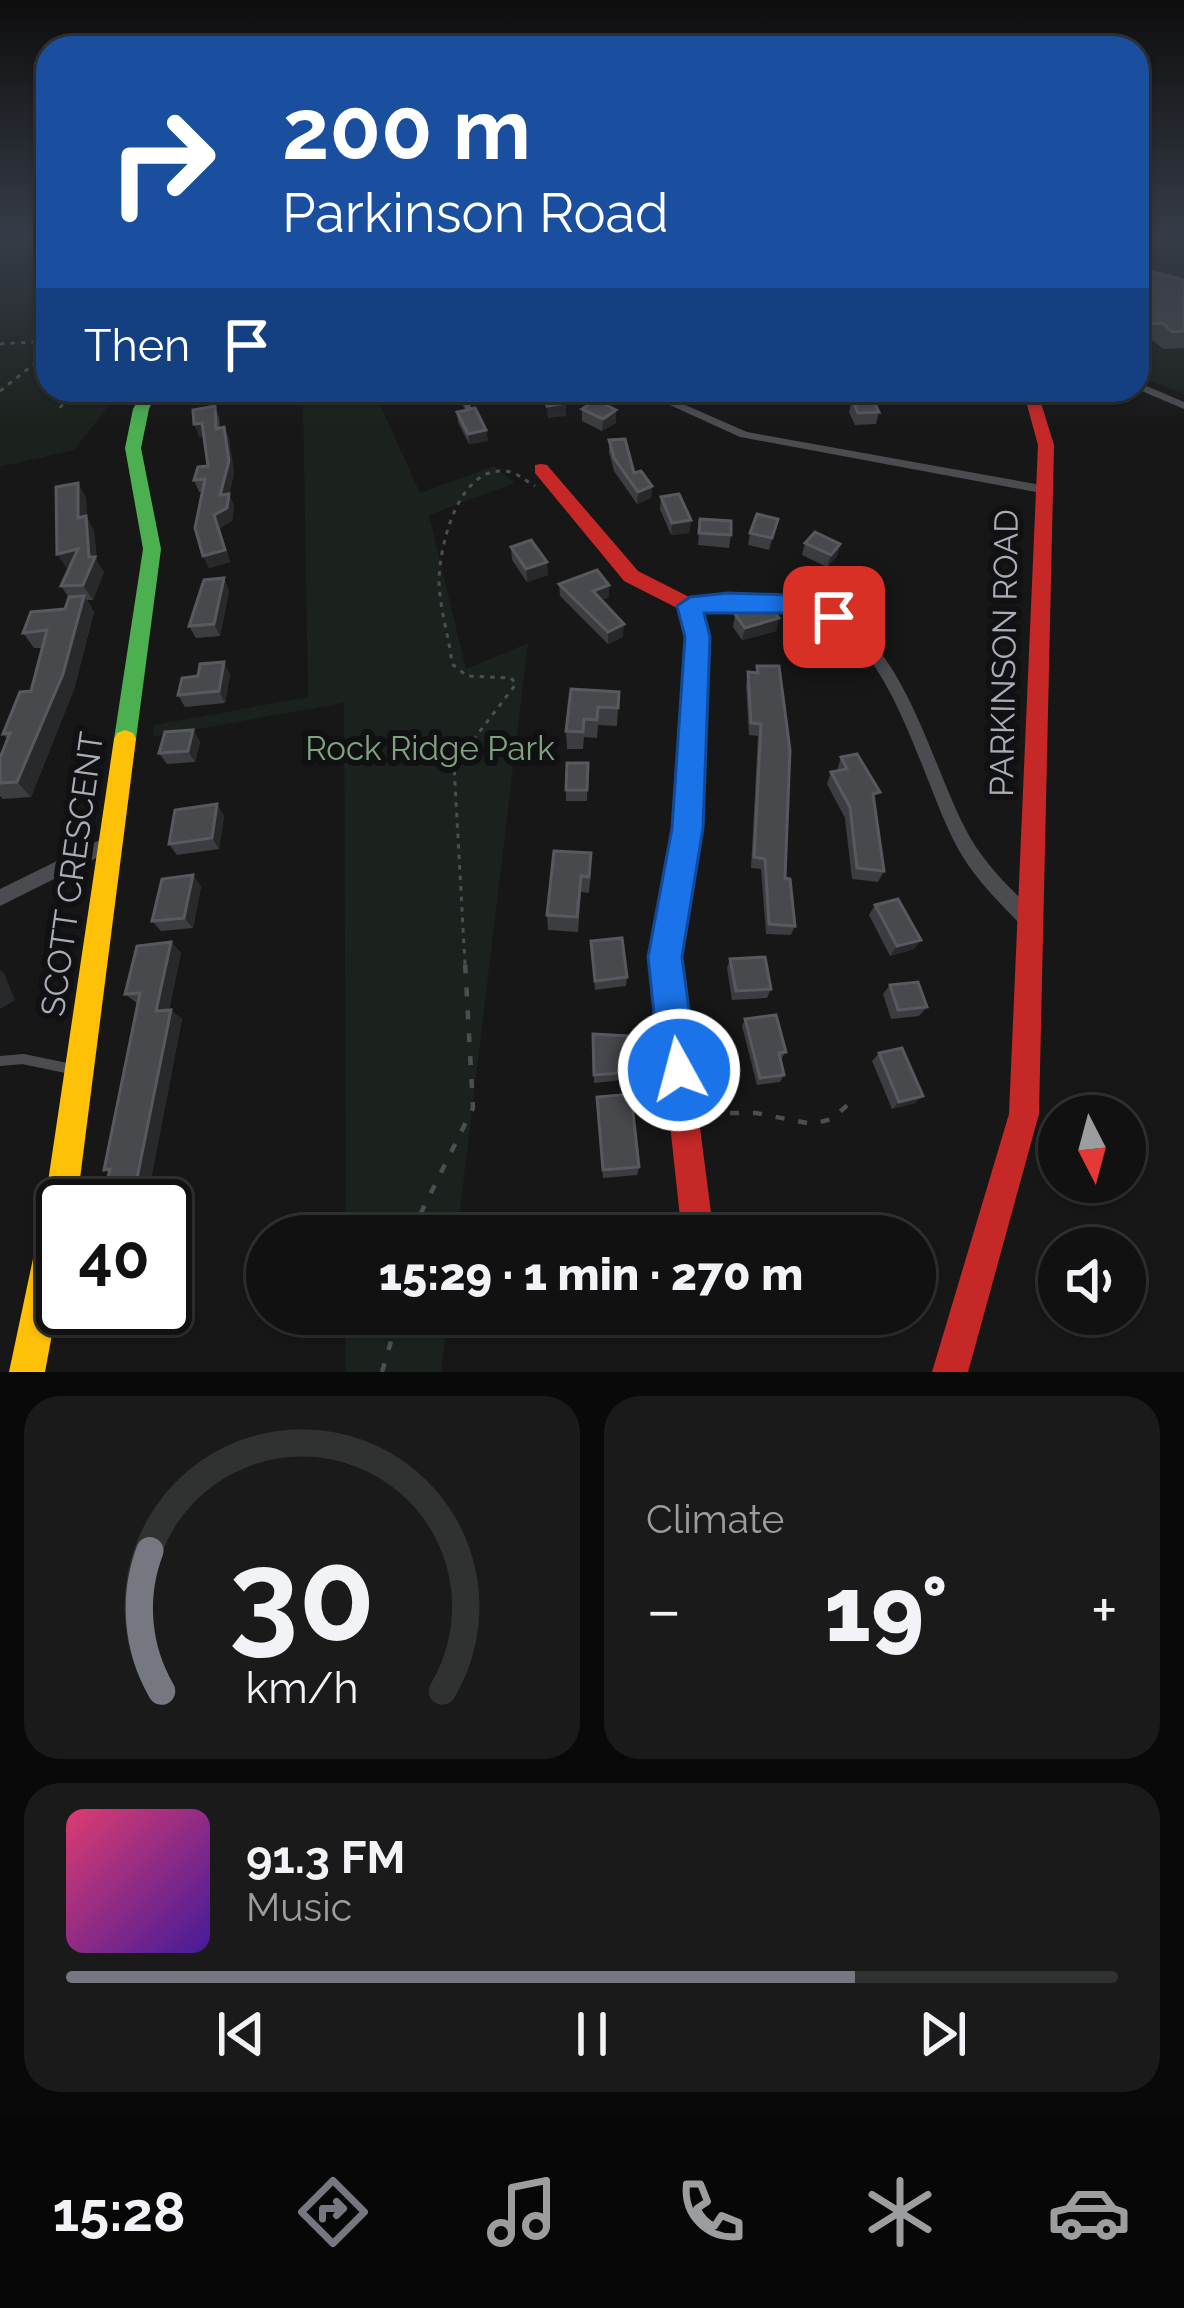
<!DOCTYPE html>
<html lang="en">
<head>
<meta charset="utf-8">
<style>
  :root { --surface:#111; --page:#1a1a1a; --text:#f1f3f6; --muted:#9c9d9f; --line:#303131; --accent:#757880 }
  body { margin:0; font-family:Raleway,sans-serif; background:var(--page); color:var(--text); height:100vh; display:flex; flex-direction:column; font-size:45px; white-space:nowrap }
  * { box-sizing:border-box; margin:0 }
  p { font-size:39px; color:var(--muted) }
  .icon { flex:none; width:66px; height:66px; fill:none; stroke:currentColor; stroke-width:2; stroke-linecap:round; stroke-linejoin:round }
  .map { position:relative; height:1372px; overflow:hidden }
  .panel { display:flex; flex-direction:column; gap:24px; padding:24px; background:#090909; flex:1 }
  .panel>* { flex:none }
  .banner { position:absolute; left:36px; top:36px; width:1113px; height:366px; border-radius:36px; box-shadow:0 3px 9px #0004,0 0 0 3px var(--line); background:#1a4fa0; color:#fff; overflow:hidden }
  .needle { width:78px; rotate:174deg }
  .tools { position:absolute; left:1038px; top:1095px; display:grid; gap:24px }
  .tools a { display:grid; place-items:center; width:108px; height:108px; border-radius:50%; background:var(--surface); box-shadow:0 3px 9px #0004,0 0 0 3px var(--line); font-size:60px }
  .speed { position:absolute; left:36px; top:1179px; display:flex; gap:24px; font-size:60px; font-weight:700; text-align:center }
  .speed>* { display:grid; place-content:center; width:156px; height:156px; border-radius:50%; background:var(--surface); box-shadow:0 3px 9px #0004,0 0 0 3px var(--line); line-height:1 }
  .speed .limit { border:6px solid #111; border-radius:18px; background:#fff; color:#111 }
  .pin { position:absolute; display:grid; place-items:center; width:102px; height:102px; color:#fff; margin:-51px; border-radius:24px; box-shadow:0 6px 18px #0006 }
  .me { position:absolute; width:132px; margin:-66px; rotate:353deg; stroke-linejoin:round; filter:drop-shadow(0 0 9px #0008) }
  .turn { display:flex; align-items:center; gap:42px; height:252px; padding:0 48px; font-size:54px }
  .turn .icon { width:156px; height:156px; stroke-width:2.5 }
  .turn b { display:block; font-size:84px; line-height:102px }
  .then { display:flex; align-items:center; height:114px; padding:0 48px; background:#0003; gap:24px; font-size:45px }
  .big { font-size:90px; font-weight:800; line-height:1.1 }
  .panel .card { flex:1; display:flex; flex-direction:column; justify-content:center; gap:18px; min-width:0; padding:0 42px; border-radius:36px; background:var(--page) }
  .panel .dial { align-items:center; gap:0 }
  .dial svg { height:312px; overflow:visible; fill:none; stroke:var(--line); stroke-width:7; stroke-linecap:round; text-anchor:middle }
  .dial text { fill:var(--text); stroke:none }
  .song { display:flex; align-items:center; gap:36px }
  .cover { width:144px; height:144px; border-radius:18px; background:linear-gradient(135deg,hsl(340 70% 55%),hsl(260 70% 35%)) }
  .played { height:12px; border-radius:6px; background:linear-gradient(90deg,var(--accent) 75%,var(--line) 75%) }
  .keys { display:flex; justify-content:space-around; direction:ltr }
  .heat { display:flex; justify-content:space-between; align-items:center; font-size:66px; direction:ltr }
  .panel .tiles { flex:1; display:grid; gap:24px; grid-template-columns:1fr 1fr }
  .card:last-child { grid-column:span 2 }
  .trip { position:absolute; left:246px; top:1215px; width:690px; height:120px; border-radius:60px; background:var(--surface); box-shadow:0 3px 9px #0004,0 0 0 3px var(--line); font-weight:800; line-height:120px; text-align:center }
  .tabs { display:flex; height:192px; justify-content:space-around; align-items:center; background:#070707; color:var(--muted) }
  .tabs .icon { width:84px; height:84px }
  .tabs .active { color:var(--accent) }
  .tabs b { font-size:54px; color:var(--text) }
  .map>svg:first-child { display:block }
  .green { fill:#1b211c }
  .lines { fill:none; stroke-linecap:round; stroke-linejoin:round }
  .path-far1 { stroke:#4d4e52; stroke-width:3; stroke-dasharray:4.5 6; stroke-linecap:butt }
  .path { stroke:#4d4e52; stroke-width:4.5; stroke-dasharray:9 14; stroke-linecap:butt }
  .lane { stroke:#4b4c50; stroke-width:10 }
  .street { fill:#4b4c50; fill-rule:evenodd }
  .fast { fill:#4caf50; fill-rule:evenodd }
  .slow { fill:#ffc107; fill-rule:evenodd }
  .jam { fill:#c62828; fill-rule:evenodd }
  .wall { fill:#3c3d40 }
  .shaded-wall { fill:#28292a }
  .building { fill:#48494d; stroke:#57595e; stroke-width:3 }
  .route { fill:#1a73e8; stroke:#114b97; stroke-width:3 }
  .labels { text-anchor:middle; dominant-baseline:central; stroke-width:12; stroke-linejoin:round; paint-order:stroke }
  .street-label { font-size:33px; fill:#a8adb8; stroke:#111113 }
  .park-label { font-size:33px; fill:#7fa381; stroke:#111113 }
</style>
</head>
<body>
<div class="map">
<svg width="1184" height="1372" viewBox="0 0 1184 1372">
  <rect width="100%" height="100%" fill="#171717"/>
  <g class="green">
    <path d="M 0,237 L 48,237 L 48,390 L 121,390 L 74,450 L 0,467 Z"/>
    <path d="M 1137,237 L 1184,237 L 1184,394 L 1137,376 Z"/>
    <path d="M 378,400 L 420,493 L 494,466 L 515,483 L 429,515 L 466,669 L 528,643 L 457,1236 L 346,1236 L 344,703 L 153,737 L 154,725 L 308,697 L 303,404 Z"/>
    <path d="M 346,1314 L 448,1314 L 441,1372 L 345,1372 Z"/>
  </g>
  <g class="lines">
    <g class="path-far1">
      <path d="M 0,344 L 48,341"/>
      <path d="M 0,391 L 48,353"/>
      <path d="M 60,408 L 72,390"/>
      <path d="M 465,964 L 454,765 L 516,684 L 511,678 L 467,676 L 452,664 C 449,636 439,607 439,579 C 440,543 460,461 510,472 C 519,474 527,482 535,486"/>
    </g>
    <g class="path">
      <path d="M 707,1113 L 756,1113 L 812,1124 L 832,1119 L 853,1100"/>
      <path d="M 415,1236 L 418,1219 L 473,1108 L 465,961"/>
      <path d="M 382,1372 L 399,1314"/>
    </g>
    <path class="lane" d="M 0,1061 L 23,1059 L 71,1069"/>
    <g class="street">
      <path d="M 1137,382 L 1184,402 L 1184,409 L 1137,389 Z"/>
      <path d="M 637,390 L 651,390 L 747,432 L 1041,485 L 1047,489 L 1041,493 L 740,437 Z"/>
      <path d="M 745,596 C 772,596 800,597 826,608 C 903,638 930,761 965,828 C 982,862 1008,886 1035,913 L 1037,919 L 1035,925 L 1028,928 L 1021,925 C 995,898 970,874 953,839 C 920,773 891,645 818,615 C 779,599 731,606 690,611 L 683,606 L 690,601 Z"/>
      <path d="M 110,835 L 116,838 L 119,843 L 116,848 L 0,906 L 0,889 Z"/>
    </g>
    <path class="fast" d="M 144,390 L 158,390 L 149,409 L 141,448 L 161,549 L 136,739 L 133,745 L 117,745 L 114,739 L 143,549 L 125,448 L 133,409 Z"/>
    <path class="slow" d="M 125,730 L 133,733 L 136,739 L 77,1202 L 76,1206 L 63,1206 L 63,1275 L 45,1372 L 9,1372 L 45,1202 L 114,739 L 117,733 Z"/>
    <g class="jam">
      <path d="M 1023,390 L 1037,390 L 1054,445 L 1039,1114 L 968,1372 L 932,1372 L 1009,1114 L 1038,445 Z"/>
      <path d="M 541,464 L 547,465 L 638,571 L 697,601 L 708,637 L 699,828 L 678,957 L 714,1236 L 682,1236 L 652,957 L 675,828 L 688,637 L 681,610 L 624,581 L 535,473 L 535,465 Z"/>
    </g>
  </g>
  <g class="wall">
    <path d="M 1137,268 L 1184,280 L 1184,348 L 1163,349 L 1154,341 L 1141,341 L 1137,337 Z"/>
    <path d="M 456,390 L 470,390 L 470,409 L 486,430 L 488,441 L 469,444 L 458,422 L 457,412 L 465,410 Z"/>
    <path d="M 714,390 L 744,390 L 743,393 L 726,399 Z"/>
    <path d="M 852,400 L 879,412 L 876,424 L 855,425 L 849,412 Z"/>
    <path d="M 215,406 L 219,418 L 220,428 L 224,427 L 229,439 L 234,473 L 229,494 L 234,506 L 232,521 L 220,528 L 230,562 L 209,568 L 203,492 L 199,492 L 194,480 L 208,466 L 204,436 L 199,437 Z"/>
    <path d="M 582,409 L 616,423 L 602,431 L 582,421 Z"/>
    <path d="M 609,440 L 634,473 L 652,486 L 651,498 L 637,504 L 614,471 L 609,452 Z"/>
    <path d="M 78,483 L 86,498 L 87,517 L 94,531 L 97,562 L 104,572 L 93,600 L 87,600 L 94,612 L 74,689 L 31,797 L 3,799 L 0,796 L 0,758 L 8,740 L 3,734 L 31,691 L 42,648 L 34,648 L 23,633 L 65,609 L 69,598 L 61,586 L 69,569 L 67,569 Z"/>
    <path d="M 661,497 L 691,520 L 689,533 L 671,535 L 660,509 Z"/>
    <path d="M 700,519 L 731,535 L 729,548 L 698,545 Z"/>
    <path d="M 778,519 L 769,550 L 748,545 L 750,533 Z"/>
    <path d="M 805,543 L 840,544 L 837,556 L 827,567 L 802,555 Z"/>
    <path d="M 511,547 L 548,575 L 527,582 L 512,560 Z"/>
    <path d="M 224,578 L 229,591 L 220,636 L 196,638 L 189,626 Z"/>
    <path d="M 559,584 L 609,597 L 602,600 L 623,637 L 608,644 L 560,596 Z"/>
    <path d="M 735,614 L 779,618 L 776,631 L 742,640 L 733,627 Z"/>
    <path d="M 757,666 L 785,878 L 795,926 L 791,935 L 766,934 L 761,869 L 751,868 L 758,736 L 749,735 L 746,685 L 748,672 L 755,672 Z"/>
    <path d="M 230,674 L 225,703 L 185,707 L 178,695 Z"/>
    <path d="M 619,692 L 617,726 L 598,725 L 597,738 L 584,737 L 583,749 L 567,749 L 566,731 Z"/>
    <path d="M 193,730 L 200,742 L 195,762 L 167,764 L 159,753 Z"/>
    <path d="M 841,757 L 874,803 L 884,871 L 878,882 L 852,879 L 845,818 L 827,784 L 831,772 L 837,771 Z"/>
    <path d="M 588,763 L 587,801 L 566,801 L 566,790 Z"/>
    <path d="M 217,804 L 224,816 L 219,849 L 177,855 L 169,844 Z"/>
    <path d="M 554,851 L 591,869 L 589,893 L 581,892 L 578,932 L 548,930 L 547,915 Z"/>
    <path d="M 201,886 L 193,928 L 161,931 L 152,921 Z"/>
    <path d="M 875,905 L 921,940 L 914,949 L 890,956 L 869,915 Z"/>
    <path d="M 591,941 L 627,977 L 626,986 L 595,990 Z"/>
    <path d="M 171,942 L 181,953 L 169,1010 L 182,1019 L 149,1189 L 156,1193 L 104,1170 L 138,1004 L 125,994 Z"/>
    <path d="M 730,959 L 771,989 L 767,998 L 732,1000 L 727,968 Z"/>
    <path d="M 890,985 L 927,1007 L 919,1016 L 891,1019 L 883,994 Z"/>
    <path d="M 745,1019 L 786,1052 L 781,1059 L 784,1075 L 780,1082 L 757,1085 L 742,1026 Z"/>
    <path d="M 593,1034 L 632,1072 L 631,1079 L 594,1083 Z"/>
    <path d="M 879,1053 L 915,1103 L 892,1109 L 872,1061 Z"/>
    <path d="M 597,1097 L 639,1167 L 637,1175 L 603,1178 Z"/>
    <path d="M 793,1314 L 848,1314 L 848,1321 L 838,1324 Z"/>
  </g>
  <g class="shaded-wall">
    <path d="M 727,390 L 744,390 L 743,393 L 726,399 Z"/>
    <path d="M 566,403 L 566,416 L 548,418 L 547,406 Z"/>
    <path d="M 616,410 L 616,423 L 602,431 L 603,419 Z"/>
    <path d="M 202,423 L 207,435 L 199,437 L 194,424 Z"/>
    <path d="M 224,427 L 229,439 L 234,473 L 225,507 L 220,495 Z"/>
    <path d="M 486,430 L 488,441 L 469,444 L 468,434 Z"/>
    <path d="M 78,483 L 86,498 L 87,517 L 94,531 L 97,562 L 104,572 L 93,600 L 83,585 L 89,557 L 78,518 Z"/>
    <path d="M 652,486 L 651,498 L 637,504 L 638,492 Z"/>
    <path d="M 229,494 L 234,506 L 232,521 L 220,528 L 230,562 L 209,568 L 203,556 L 214,515 Z"/>
    <path d="M 691,520 L 689,533 L 671,535 L 672,523 Z"/>
    <path d="M 840,544 L 837,556 L 827,567 L 831,555 Z"/>
    <path d="M 78,549 L 87,564 L 67,569 L 57,554 Z"/>
    <path d="M 547,562 L 548,575 L 527,582 L 526,569 Z"/>
    <path d="M 224,578 L 229,591 L 220,636 L 214,624 Z"/>
    <path d="M 609,585 L 609,597 L 593,603 L 593,591 Z"/>
    <path d="M 84,596 L 94,612 L 74,689 L 31,797 L 17,782 Z"/>
    <path d="M 779,618 L 776,631 L 742,640 L 745,628 Z"/>
    <path d="M 624,624 L 623,637 L 608,644 L 608,632 Z"/>
    <path d="M 224,662 L 230,674 L 225,703 L 219,691 Z"/>
    <path d="M 193,730 L 200,742 L 195,762 L 188,751 Z"/>
    <path d="M 217,804 L 224,816 L 219,849 L 212,838 Z"/>
    <path d="M 193,875 L 201,886 L 193,928 L 184,918 Z"/>
    <path d="M 921,940 L 914,949 L 890,956 L 897,946 Z"/>
    <path d="M 171,942 L 181,953 L 167,1021 L 156,1011 Z"/>
    <path d="M 0,970 L 4,973 L 15,1000 L 0,1009 Z"/>
    <path d="M 171,1010 L 182,1019 L 149,1189 L 156,1193 L 153,1206 L 139,1206 L 135,1188 Z"/>
    <path d="M 923,1096 L 915,1103 L 892,1109 L 899,1102 Z"/>
  </g>
  <g class="building">
    <path d="M 1137,268 L 1184,280 L 1184,331 L 1172,332 L 1163,323 L 1151,324 L 1137,311 L 1137,304 L 1142,303 L 1137,299 Z"/>
    <path d="M 459,390 L 469,390 L 469,409 L 475,408 L 486,430 L 468,434 L 457,412 L 468,410 Z"/>
    <path d="M 542,390 L 561,390 L 566,403 L 547,406 Z"/>
    <path d="M 596,400 L 616,410 L 603,419 L 582,409 Z"/>
    <path d="M 852,400 L 873,400 L 879,412 L 858,413 Z"/>
    <path d="M 215,406 L 216,429 L 224,427 L 229,461 L 220,495 L 229,494 L 227,508 L 214,515 L 225,550 L 203,556 L 195,528 L 205,479 L 194,480 L 198,467 L 208,466 L 202,423 L 194,424 L 193,410 Z"/>
    <path d="M 625,439 L 634,473 L 641,471 L 652,486 L 638,492 L 614,458 L 609,440 Z"/>
    <path d="M 78,483 L 78,518 L 86,516 L 89,557 L 95,557 L 83,585 L 61,586 L 78,549 L 57,554 L 56,487 Z"/>
    <path d="M 679,494 L 691,520 L 672,523 L 661,497 Z"/>
    <path d="M 757,514 L 778,519 L 772,538 L 750,533 Z"/>
    <path d="M 700,519 L 731,521 L 731,535 L 699,533 Z"/>
    <path d="M 815,532 L 840,544 L 831,555 L 805,543 Z"/>
    <path d="M 531,540 L 547,562 L 526,569 L 511,547 Z"/>
    <path d="M 597,570 L 609,585 L 593,591 L 624,624 L 608,632 L 559,584 Z"/>
    <path d="M 224,578 L 214,624 L 189,626 L 204,580 Z"/>
    <path d="M 84,596 L 63,674 L 17,782 L 0,783 L 0,758 L 10,733 L 3,734 L 20,692 L 31,691 L 47,630 L 23,633 L 31,612 L 65,609 L 69,597 Z"/>
    <path d="M 769,605 L 779,618 L 745,628 L 735,614 Z"/>
    <path d="M 224,662 L 219,691 L 178,695 L 182,678 L 198,676 L 200,664 Z"/>
    <path d="M 757,666 L 779,666 L 790,750 L 785,878 L 790,879 L 795,926 L 769,924 L 765,859 L 754,857 L 761,724 L 751,723 L 748,672 L 758,673 Z"/>
    <path d="M 571,689 L 619,692 L 618,708 L 598,707 L 597,720 L 584,719 L 583,732 L 566,731 Z"/>
    <path d="M 193,730 L 188,751 L 159,753 L 165,732 Z"/>
    <path d="M 857,754 L 880,792 L 873,794 L 884,871 L 857,868 L 850,807 L 831,772 L 847,769 L 841,757 Z"/>
    <path d="M 567,763 L 588,763 L 587,790 L 566,790 Z"/>
    <path d="M 217,804 L 212,838 L 169,844 L 175,810 Z"/>
    <path d="M 554,851 L 591,853 L 589,877 L 581,876 L 577,917 L 547,915 Z"/>
    <path d="M 193,875 L 184,918 L 152,921 L 162,879 Z"/>
    <path d="M 898,899 L 921,940 L 897,946 L 875,905 Z"/>
    <path d="M 622,938 L 627,977 L 595,981 L 591,941 Z"/>
    <path d="M 171,942 L 156,1011 L 171,1010 L 135,1188 L 143,1187 L 139,1206 L 101,1206 L 110,1169 L 104,1170 L 140,993 L 125,994 L 137,946 Z"/>
    <path d="M 765,957 L 771,989 L 736,991 L 730,959 Z"/>
    <path d="M 918,982 L 927,1007 L 898,1010 L 890,985 Z"/>
    <path d="M 776,1015 L 786,1052 L 779,1053 L 784,1075 L 760,1078 L 745,1019 Z"/>
    <path d="M 593,1034 L 629,1036 L 632,1072 L 594,1075 Z"/>
    <path d="M 902,1048 L 923,1096 L 899,1102 L 879,1053 Z"/>
    <path d="M 631,1094 L 639,1167 L 603,1170 L 597,1097 Z"/>
    <path d="M 596,1219 L 598,1236 L 557,1236 L 556,1223 Z"/>
    <path d="M 814,1314 L 848,1314 L 848,1321 Z"/>
  </g>
  <linearGradient id="sky" x2="0" y2="1"><stop stop-color="#0d0d0d"/><stop offset="0.55" stop-color="#363c47"/><stop offset="1" stop-color="#363c47" stop-opacity="0"/></linearGradient>
  <rect width="1184" height="429" fill="url(#sky)"/>
  <path class="route" d="M 728,593 L 789,595 L 843,610 L 847,617 L 834,626 L 789,613 L 704,613 L 710,637 L 703,828 L 682,957 L 697,1070 L 692,1083 L 679,1089 L 665,1083 L 660,1070 L 648,957 L 672,828 L 685,637 L 677,606 L 690,597 Z"/>
  <g class="labels">
    <g class="street-label">
      <text transform="translate(1004 653) rotate(-89)">PARKINSON ROAD</text>
      <text transform="translate(72 874) rotate(-82)">SCOTT CRESCENT</text>
    </g>
    <g class="park-label">
      <text x="430" y="748">Rock Ridge Park</text>
    </g>
  </g>
</svg>
<div class="tools">
<a><svg class="needle" viewBox="-14 -14 28 28"><path d="M0-13l5 13h-10z" fill="#e53935"/><path d="M0 13l5-13h-10z" fill="#9c9d9f"/></svg></a>
<a><svg class="icon" aria-label="sound" viewBox="0 0 24 24"><path d="M4 9h4l5-4v14l-5-4H4zM17 9q2 3 0 6"/></svg></a>
</div>
<div class="speed"><div class="limit">40</div></div>
<div class="pin" style="left:834px;top:617px;background:#d93025"><svg class="icon" aria-label="arrive" viewBox="0 0 24 24"><path d="M6 21V4h12l-3 4 3 4H6"/></svg></div>
<svg class="me" style="left:679px;top:1070px" viewBox="-20 -20 40 40"><circle r="17" fill="#1a73e8" stroke="#fff" stroke-width="3"/><path d="M0-11L8 9 0 5-8 9z" fill="#fff"/></svg>
<div class="trip">15:29 · 1 min · 270 m</div>
<div class="banner">
<div class="turn"><svg class="icon" aria-label="right" viewBox="0 0 24 24"><path d="M7 20v-9h11M14 6l5 5-5 5"/></svg><div><b>200 m</b>Parkinson Road</div></div>
<div class="then">Then<svg class="icon" aria-label="arrive" viewBox="0 0 24 24"><path d="M6 21V4h12l-3 4 3 4H6"/></svg></div>
</div>
</div>
<section class="panel">
<div class="tiles">
<div class="card dial"><svg viewBox="0 0 100 80">
<path d="M14 69A42 42 0 1 1 86 69"/>
<path d="M14 69A42 42 0 0 1 11 33" stroke="#757880"/>
<text x="50" y="56" font-size="32" font-weight="700">30</text>
<text x="50" y="72" font-size="11">km/h</text>
</svg></div>
<div class="card"><p>Climate</p>
<div class="heat"><a>−</a><b class="big">19°</b><a>+</a></div>
</div>
<div class="card">
<div class="song"><i class="cover"></i><div><b>91.3 FM</b><p>Music</p></div></div>
<div class="played"></div>
<div class="keys"><svg class="icon" aria-label="previous" viewBox="0 0 24 24"><path d="M18 5L8 12l10 7zM5 5v14"/></svg><svg class="icon" aria-label="pause" viewBox="0 0 24 24"><path d="M8 5v14M16 5v14"/></svg><svg class="icon" aria-label="next" viewBox="0 0 24 24"><path d="M6 5l10 7-10 7zM19 5v14"/></svg></div>
</div>
</div>
</section>
<nav class="tabs">
<b>15:28</b>
<svg class="icon active" aria-label="directions" viewBox="0 0 24 24"><path d="M12 3l9 9-9 9-9-9zM9 14v-3h6M13 9l2 2-2 2"/></svg>
<svg class="icon" aria-label="music" viewBox="0 0 24 24"><path d="M9 18V5l10-2v13"/><circle cx="6" cy="18" r="3"/><circle cx="16" cy="16" r="3"/></svg>
<svg class="icon" aria-label="phone" viewBox="0 0 24 24"><path d="M5 4h4l2 5-3 2q2 4 5 5l2-3 5 2v4C11 20 4 13 5 4z"/></svg>
<svg class="icon" aria-label="climate" viewBox="0 0 24 24"><path d="M12 3v18M4 7l16 10M4 17L20 7"/></svg>
<svg class="icon" aria-label="car" viewBox="0 0 24 24"><path d="M5 17H2v-5l4-1 3-4h7l3 4 3 1v5h-3M9 17h6M6 11h13"/><circle cx="7" cy="17" r="2"/><circle cx="17" cy="17" r="2"/></svg>
</nav>
</body>
</html>
